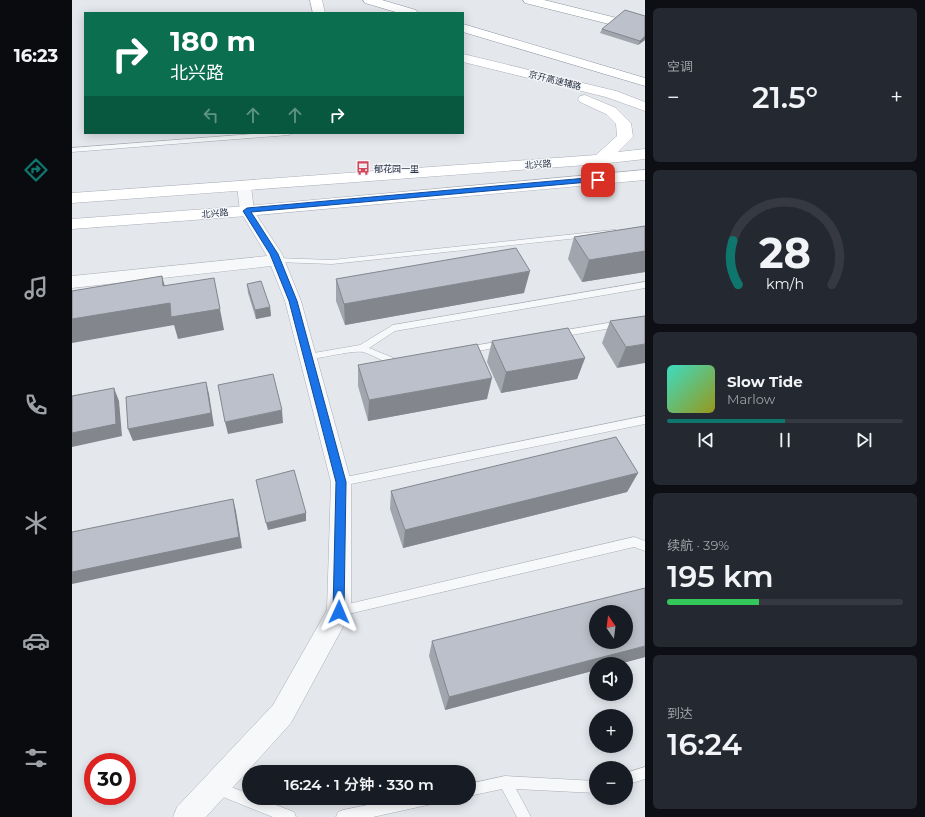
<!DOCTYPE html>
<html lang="zh">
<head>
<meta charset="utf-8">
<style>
  :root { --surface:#171b24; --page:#242831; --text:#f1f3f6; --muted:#9ea1a6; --line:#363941; --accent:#0f766e }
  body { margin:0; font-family:Montserrat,"Noto Sans SC",sans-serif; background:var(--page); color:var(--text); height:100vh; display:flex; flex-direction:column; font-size:15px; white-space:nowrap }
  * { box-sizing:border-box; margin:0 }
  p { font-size:13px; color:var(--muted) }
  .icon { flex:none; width:22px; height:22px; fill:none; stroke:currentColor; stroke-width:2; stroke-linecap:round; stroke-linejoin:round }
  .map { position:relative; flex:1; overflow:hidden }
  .details { display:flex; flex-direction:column; gap:8px; padding:8px; background:#0d0f14; width:280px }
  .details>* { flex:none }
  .banner { position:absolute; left:12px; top:12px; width:380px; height:122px; border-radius:0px; box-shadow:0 2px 10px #0003; background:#0b6e4f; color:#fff; overflow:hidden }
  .needle { width:26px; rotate:346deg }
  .controls { position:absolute; left:517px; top:605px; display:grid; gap:8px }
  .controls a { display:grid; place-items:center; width:44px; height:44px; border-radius:50%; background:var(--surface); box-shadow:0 2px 10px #0003; font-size:20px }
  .speed { position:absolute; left:12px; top:753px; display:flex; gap:8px; font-size:20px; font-weight:700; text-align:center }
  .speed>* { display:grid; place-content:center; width:52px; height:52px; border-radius:50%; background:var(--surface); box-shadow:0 2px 10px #0003; line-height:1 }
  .speed .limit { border:6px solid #d22; background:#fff; color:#111 }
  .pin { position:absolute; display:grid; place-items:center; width:34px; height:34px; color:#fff; margin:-17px; border-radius:8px; box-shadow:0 2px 6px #0006 }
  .me { position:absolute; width:44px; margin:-22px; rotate:1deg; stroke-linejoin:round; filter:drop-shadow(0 0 3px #0008) }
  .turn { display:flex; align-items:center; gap:14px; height:84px; padding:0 20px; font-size:18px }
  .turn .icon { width:52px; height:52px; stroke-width:2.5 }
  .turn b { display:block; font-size:28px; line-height:34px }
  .lanes { display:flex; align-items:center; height:38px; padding:0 20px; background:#0003; justify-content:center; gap:20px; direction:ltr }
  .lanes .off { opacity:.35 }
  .big { font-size:30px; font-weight:600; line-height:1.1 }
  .details .card { flex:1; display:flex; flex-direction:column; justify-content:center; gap:6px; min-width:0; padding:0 14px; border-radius:6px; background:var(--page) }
  .details .dial { align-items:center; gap:0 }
  .dial svg { height:104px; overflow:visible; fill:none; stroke:var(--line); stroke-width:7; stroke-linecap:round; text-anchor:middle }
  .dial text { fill:var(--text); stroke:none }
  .song { display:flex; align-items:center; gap:12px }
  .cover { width:48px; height:48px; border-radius:6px; background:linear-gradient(135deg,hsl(170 70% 55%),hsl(60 70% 35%)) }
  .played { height:4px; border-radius:2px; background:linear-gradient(90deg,var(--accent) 50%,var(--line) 50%) }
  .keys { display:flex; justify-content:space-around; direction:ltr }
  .heat { display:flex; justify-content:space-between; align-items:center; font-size:22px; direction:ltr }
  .charge { height:6px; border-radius:3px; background:linear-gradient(90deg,#34c759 39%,var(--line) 0) }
  .trip { position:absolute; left:170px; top:765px; width:234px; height:40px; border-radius:20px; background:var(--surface); box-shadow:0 2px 10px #0003; font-weight:600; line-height:40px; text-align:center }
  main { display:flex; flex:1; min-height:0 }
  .tabs { display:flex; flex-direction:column; width:72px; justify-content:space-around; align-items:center; background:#090b0e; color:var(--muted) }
  .tabs .icon { width:28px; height:28px }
  .tabs .active { color:var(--accent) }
  .tabs b { font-size:18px; color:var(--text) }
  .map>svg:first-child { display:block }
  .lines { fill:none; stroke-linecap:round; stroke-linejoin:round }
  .service-casing { stroke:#a9aeb7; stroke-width:1 }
  .minor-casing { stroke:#a9aeb7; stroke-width:1 }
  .secondary-casing { stroke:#a9aeb7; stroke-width:1 }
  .motorway-casing { stroke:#8b94a3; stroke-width:1 }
  .service { fill:#f7f8fa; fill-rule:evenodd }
  .minor { fill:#f7f8fa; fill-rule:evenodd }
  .secondary { fill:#fff; fill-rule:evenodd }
  .motorway { fill:#fff; fill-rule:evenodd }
  .wall { fill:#a1a5ae }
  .shaded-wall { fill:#83868d }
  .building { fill:#bbc0ca; stroke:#83868d; fill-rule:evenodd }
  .route { fill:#1a73e8; stroke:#114b97 }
  .labels { text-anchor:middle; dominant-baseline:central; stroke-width:3; stroke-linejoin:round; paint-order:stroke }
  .far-street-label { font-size:9px; fill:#2b3445; stroke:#f4f6f9 }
  .far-poi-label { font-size:9px; fill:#2b3445; stroke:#f4f6f9; text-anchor:start }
</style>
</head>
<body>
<main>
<nav class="tabs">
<b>16:23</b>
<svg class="icon active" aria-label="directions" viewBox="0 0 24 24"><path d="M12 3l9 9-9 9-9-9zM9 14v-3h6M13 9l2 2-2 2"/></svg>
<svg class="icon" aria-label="music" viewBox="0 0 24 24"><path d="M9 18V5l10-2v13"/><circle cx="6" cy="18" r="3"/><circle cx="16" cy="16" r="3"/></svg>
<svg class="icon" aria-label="phone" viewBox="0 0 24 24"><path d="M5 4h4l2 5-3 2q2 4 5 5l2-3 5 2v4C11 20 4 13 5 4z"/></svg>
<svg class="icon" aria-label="climate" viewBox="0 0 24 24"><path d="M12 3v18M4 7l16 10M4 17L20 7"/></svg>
<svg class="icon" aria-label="car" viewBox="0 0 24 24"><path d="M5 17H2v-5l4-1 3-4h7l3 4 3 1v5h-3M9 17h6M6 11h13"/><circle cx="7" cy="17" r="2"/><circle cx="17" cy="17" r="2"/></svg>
<svg class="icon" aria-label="filters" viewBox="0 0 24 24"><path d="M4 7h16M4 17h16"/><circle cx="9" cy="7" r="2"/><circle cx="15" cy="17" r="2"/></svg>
</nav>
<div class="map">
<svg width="573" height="817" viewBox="0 0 573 817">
  <rect width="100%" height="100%" fill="#e4e7ec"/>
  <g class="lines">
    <defs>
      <g id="service">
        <path d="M 193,133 L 220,133 L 217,135 L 0,152 L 0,148 Z"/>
        <path d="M 541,230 L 544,230 L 544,234 L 260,264 L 204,262 L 200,260 L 204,258 L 260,260 Z"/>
        <path d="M 573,282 L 573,288 L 323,331 L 297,348 L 324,359 L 332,359 L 333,361 L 332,363 C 318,368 305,356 291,352 C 283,350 247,358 236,360 L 232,357 L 236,354 L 288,345 L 321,325 Z"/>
        <path d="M 548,321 L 551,322 L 552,324 L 551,326 L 488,337 L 484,334 L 488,331 Z"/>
        <path d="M 430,341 L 434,344 L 433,346 L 395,353 L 391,350 L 395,347 Z"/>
        <path d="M 573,416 L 573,424 L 269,486 L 266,485 L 264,482 L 266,479 L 269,478 Z"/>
        <path d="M 562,537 L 573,541 L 573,551 L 562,547 L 268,616 L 264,615 L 262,611 L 264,607 L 268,606 Z"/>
        <path d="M 573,767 L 573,779 L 554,785 L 554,773 Z"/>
        <path d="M 433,776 L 524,781 L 524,793 L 444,789 L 459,817 L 445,817 L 430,789 L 397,796 L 397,784 Z"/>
        <path d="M 146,782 L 177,794 L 177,798 L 186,798 L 222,812 L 224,817 L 201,817 L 141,793 L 140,788 L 141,783 Z"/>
        <path d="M 330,798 L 366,798 L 365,803 L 360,804 L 301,817 L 264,817 L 266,812 L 271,810 Z"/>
      </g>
      <path id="minor" d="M 172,182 L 177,183 L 179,186 L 182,211 L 210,254 L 229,301 L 279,482 L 279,612 L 219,723 L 134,817 L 101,817 L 105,807 L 201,705 L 255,610 L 259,482 L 213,301 L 199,266 L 0,288 L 0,276 L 195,256 L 168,211 L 165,186 L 167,183 Z"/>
      <g id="secondary">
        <path d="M 238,0 L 250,0 L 253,13 L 241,13 Z"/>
        <path d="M 391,54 L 544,91 L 573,102 L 573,111 L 534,97 L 391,62 Z"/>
        <path d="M 513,95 L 544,108 L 559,123 L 561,137 L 546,152 L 573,149 L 573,159 L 528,164 L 0,203 L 0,193 L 524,155 L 545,136 L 544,124 L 534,114 L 508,102 L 506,99 L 508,96 Z"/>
        <path d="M 573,170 L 573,180 L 175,216 L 0,229 L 0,219 L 175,206 Z"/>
      </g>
      <g id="motorway">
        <path d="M 291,0 L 310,0 L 344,10 L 346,13 L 327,13 L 293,3 Z"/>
        <path d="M 451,0 L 472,0 L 565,23 L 573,27 L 573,36 L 557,29 L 453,3 Z"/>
        <path d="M 391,24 L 573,78 L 573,86 L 391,32 Z"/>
      </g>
    </defs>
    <use href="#service" class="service-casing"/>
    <use href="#minor" class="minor-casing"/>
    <use href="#secondary" class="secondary-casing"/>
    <use href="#motorway" class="motorway-casing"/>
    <use href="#service" class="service"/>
    <use href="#minor" class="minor"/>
    <use href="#secondary" class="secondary"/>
    <use href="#motorway" class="motorway"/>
  </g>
  <g class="wall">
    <path d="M 573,16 L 573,40 L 566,45 L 528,33 L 530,29 Z"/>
    <path d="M 573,226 L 573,272 L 510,282 L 496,259 L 502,237 Z"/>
    <path d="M 264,279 L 452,293 L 273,325 L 264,301 Z"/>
    <path d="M 175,284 L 198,307 L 199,316 L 184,319 L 176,293 Z"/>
    <path d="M 573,316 L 545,368 L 530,343 L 538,321 Z"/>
    <path d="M 420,341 L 513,358 L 505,379 L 429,393 L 415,362 Z"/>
    <path d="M 286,365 L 415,399 L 296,421 L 286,386 Z"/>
    <path d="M 566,473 L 555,492 L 331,548 L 318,509 L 319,491 Z"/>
    <path d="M 360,641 L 573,657 L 547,664 L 524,664 L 524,670 L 373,710 L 357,656 Z"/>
  </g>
  <g class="shaded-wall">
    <path d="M 573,36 L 573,40 L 566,45 L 568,41 Z"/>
    <path d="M 573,251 L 573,272 L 510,282 L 517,260 Z"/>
    <path d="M 458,271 L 452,293 L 273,325 L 272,304 Z"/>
    <path d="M 90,276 L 96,298 L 142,278 L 152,330 L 106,339 L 102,325 L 0,343 L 0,319 Z"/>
    <path d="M 198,307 L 199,316 L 184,319 L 183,310 Z"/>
    <path d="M 573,344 L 573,363 L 545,368 L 554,347 Z"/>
    <path d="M 513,358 L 505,379 L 429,393 L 434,372 Z"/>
    <path d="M 420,378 L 415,399 L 296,421 L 297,400 Z"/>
    <path d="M 134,382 L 137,394 L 142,426 L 61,441 L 56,429 Z"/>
    <path d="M 42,388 L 47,401 L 50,436 L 0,447 L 0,433 Z"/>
    <path d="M 210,410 L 211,423 L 156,434 L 153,422 Z"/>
    <path d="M 566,473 L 555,492 L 331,548 L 333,530 Z"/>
    <path d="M 161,499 L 164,511 L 170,548 L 0,584 L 0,572 Z"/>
    <path d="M 234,513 L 234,521 L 196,530 L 194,523 Z"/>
    <path d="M 573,646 L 573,657 L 547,664 L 524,664 L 524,670 L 373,710 L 377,697 Z"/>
  </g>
  <g class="building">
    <path d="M 553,10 L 573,16 L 573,36 L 568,41 L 530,29 Z"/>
    <path d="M 573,226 L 573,251 L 517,260 L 502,237 Z"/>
    <path d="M 444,248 L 458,271 L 272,304 L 264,279 Z"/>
    <path d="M 90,276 L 91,286 L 142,278 L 148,309 L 99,317 L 98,303 L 0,319 L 0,291 Z"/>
    <path d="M 189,281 L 198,307 L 183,310 L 175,284 Z"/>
    <path d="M 573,316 L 573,344 L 554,347 L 538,321 Z"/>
    <path d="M 496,328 L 513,358 L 434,372 L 420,341 Z"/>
    <path d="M 405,344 L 420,378 L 297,400 L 286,365 Z"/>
    <path d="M 201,374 L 210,410 L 153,422 L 146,385 Z"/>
    <path d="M 134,382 L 139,413 L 56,429 L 54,397 Z"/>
    <path d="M 42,388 L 44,424 L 0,433 L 0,396 Z"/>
    <path d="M 544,437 L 566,473 L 333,530 L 319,491 Z"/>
    <path d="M 222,470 L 234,513 L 194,523 L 184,480 Z"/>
    <path d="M 161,499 L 167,537 L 0,572 L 0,532 Z"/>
    <path d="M 573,588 L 573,646 L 377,697 L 360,641 ZM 524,612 L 554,612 L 554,642 L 524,642 Z"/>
  </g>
  <path class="route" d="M 526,177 L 529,180 L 528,181 L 179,212 L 206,254 L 225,301 L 274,482 L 272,612 L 271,615 L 267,617 L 263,615 L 261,612 L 264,482 L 217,301 L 198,254 L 171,211 L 175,208 Z"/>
  <defs>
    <symbol id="bus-bare" viewBox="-9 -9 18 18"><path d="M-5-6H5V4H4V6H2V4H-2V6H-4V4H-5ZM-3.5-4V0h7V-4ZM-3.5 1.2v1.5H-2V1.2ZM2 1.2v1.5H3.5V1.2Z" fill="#d1495b" stroke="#f4f6f9" stroke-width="2.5" paint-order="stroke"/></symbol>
  </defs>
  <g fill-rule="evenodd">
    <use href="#bus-bare" x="281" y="158" width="20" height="20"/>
  </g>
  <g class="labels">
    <g class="far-street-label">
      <text transform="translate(483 80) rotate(14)">京开高速辅路</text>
      <text transform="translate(466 164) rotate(-4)">北兴路</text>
      <text transform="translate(143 213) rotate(-5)">北兴路</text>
    </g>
    <g class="far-poi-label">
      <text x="302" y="168">郁花园一里</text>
    </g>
  </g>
</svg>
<div class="controls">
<a><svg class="needle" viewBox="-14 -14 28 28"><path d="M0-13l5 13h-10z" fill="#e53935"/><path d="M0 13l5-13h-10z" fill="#9ea1a6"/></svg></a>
<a><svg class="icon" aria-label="sound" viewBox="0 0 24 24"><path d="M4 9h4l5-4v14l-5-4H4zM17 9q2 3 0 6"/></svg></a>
<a>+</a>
<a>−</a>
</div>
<div class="speed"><div class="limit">30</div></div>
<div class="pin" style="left:526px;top:180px;background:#d93025"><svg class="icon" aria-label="arrive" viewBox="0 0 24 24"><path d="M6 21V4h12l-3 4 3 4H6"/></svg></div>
<svg class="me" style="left:267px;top:612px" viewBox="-20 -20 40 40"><path d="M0-17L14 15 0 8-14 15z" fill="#1a73e8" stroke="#fff" stroke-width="4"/></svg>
<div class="trip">16:24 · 1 分钟 · 330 m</div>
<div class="banner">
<div class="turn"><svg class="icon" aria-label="right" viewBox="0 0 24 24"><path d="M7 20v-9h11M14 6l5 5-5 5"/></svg><div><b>180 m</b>北兴路</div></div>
<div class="lanes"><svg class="icon off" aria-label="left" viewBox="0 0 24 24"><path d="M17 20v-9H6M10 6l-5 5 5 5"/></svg><svg class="icon off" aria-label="ahead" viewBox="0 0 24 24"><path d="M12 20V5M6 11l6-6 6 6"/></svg><svg class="icon off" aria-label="ahead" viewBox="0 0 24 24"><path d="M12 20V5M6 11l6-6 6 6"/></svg><svg class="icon" aria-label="right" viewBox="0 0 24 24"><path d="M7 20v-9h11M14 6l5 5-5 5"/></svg></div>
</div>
</div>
<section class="details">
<div class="card"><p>空调</p>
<div class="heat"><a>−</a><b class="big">21.5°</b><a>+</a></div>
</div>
<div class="card dial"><svg viewBox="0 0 100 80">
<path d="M14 69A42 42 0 1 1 86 69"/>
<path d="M14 69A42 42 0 0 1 10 35" stroke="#0f766e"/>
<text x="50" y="56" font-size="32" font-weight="700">28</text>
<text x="50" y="72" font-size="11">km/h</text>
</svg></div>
<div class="card">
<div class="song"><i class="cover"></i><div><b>Slow Tide</b><p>Marlow</p></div></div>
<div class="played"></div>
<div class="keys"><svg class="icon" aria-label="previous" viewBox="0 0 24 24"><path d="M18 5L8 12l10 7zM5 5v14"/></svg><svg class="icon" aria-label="pause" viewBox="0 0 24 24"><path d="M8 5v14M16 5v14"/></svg><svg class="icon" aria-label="next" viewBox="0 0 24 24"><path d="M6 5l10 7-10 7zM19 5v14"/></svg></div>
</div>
<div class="card"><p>续航 · 39%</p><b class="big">195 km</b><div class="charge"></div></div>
<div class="card"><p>到达</p><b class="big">16:24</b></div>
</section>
</main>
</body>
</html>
